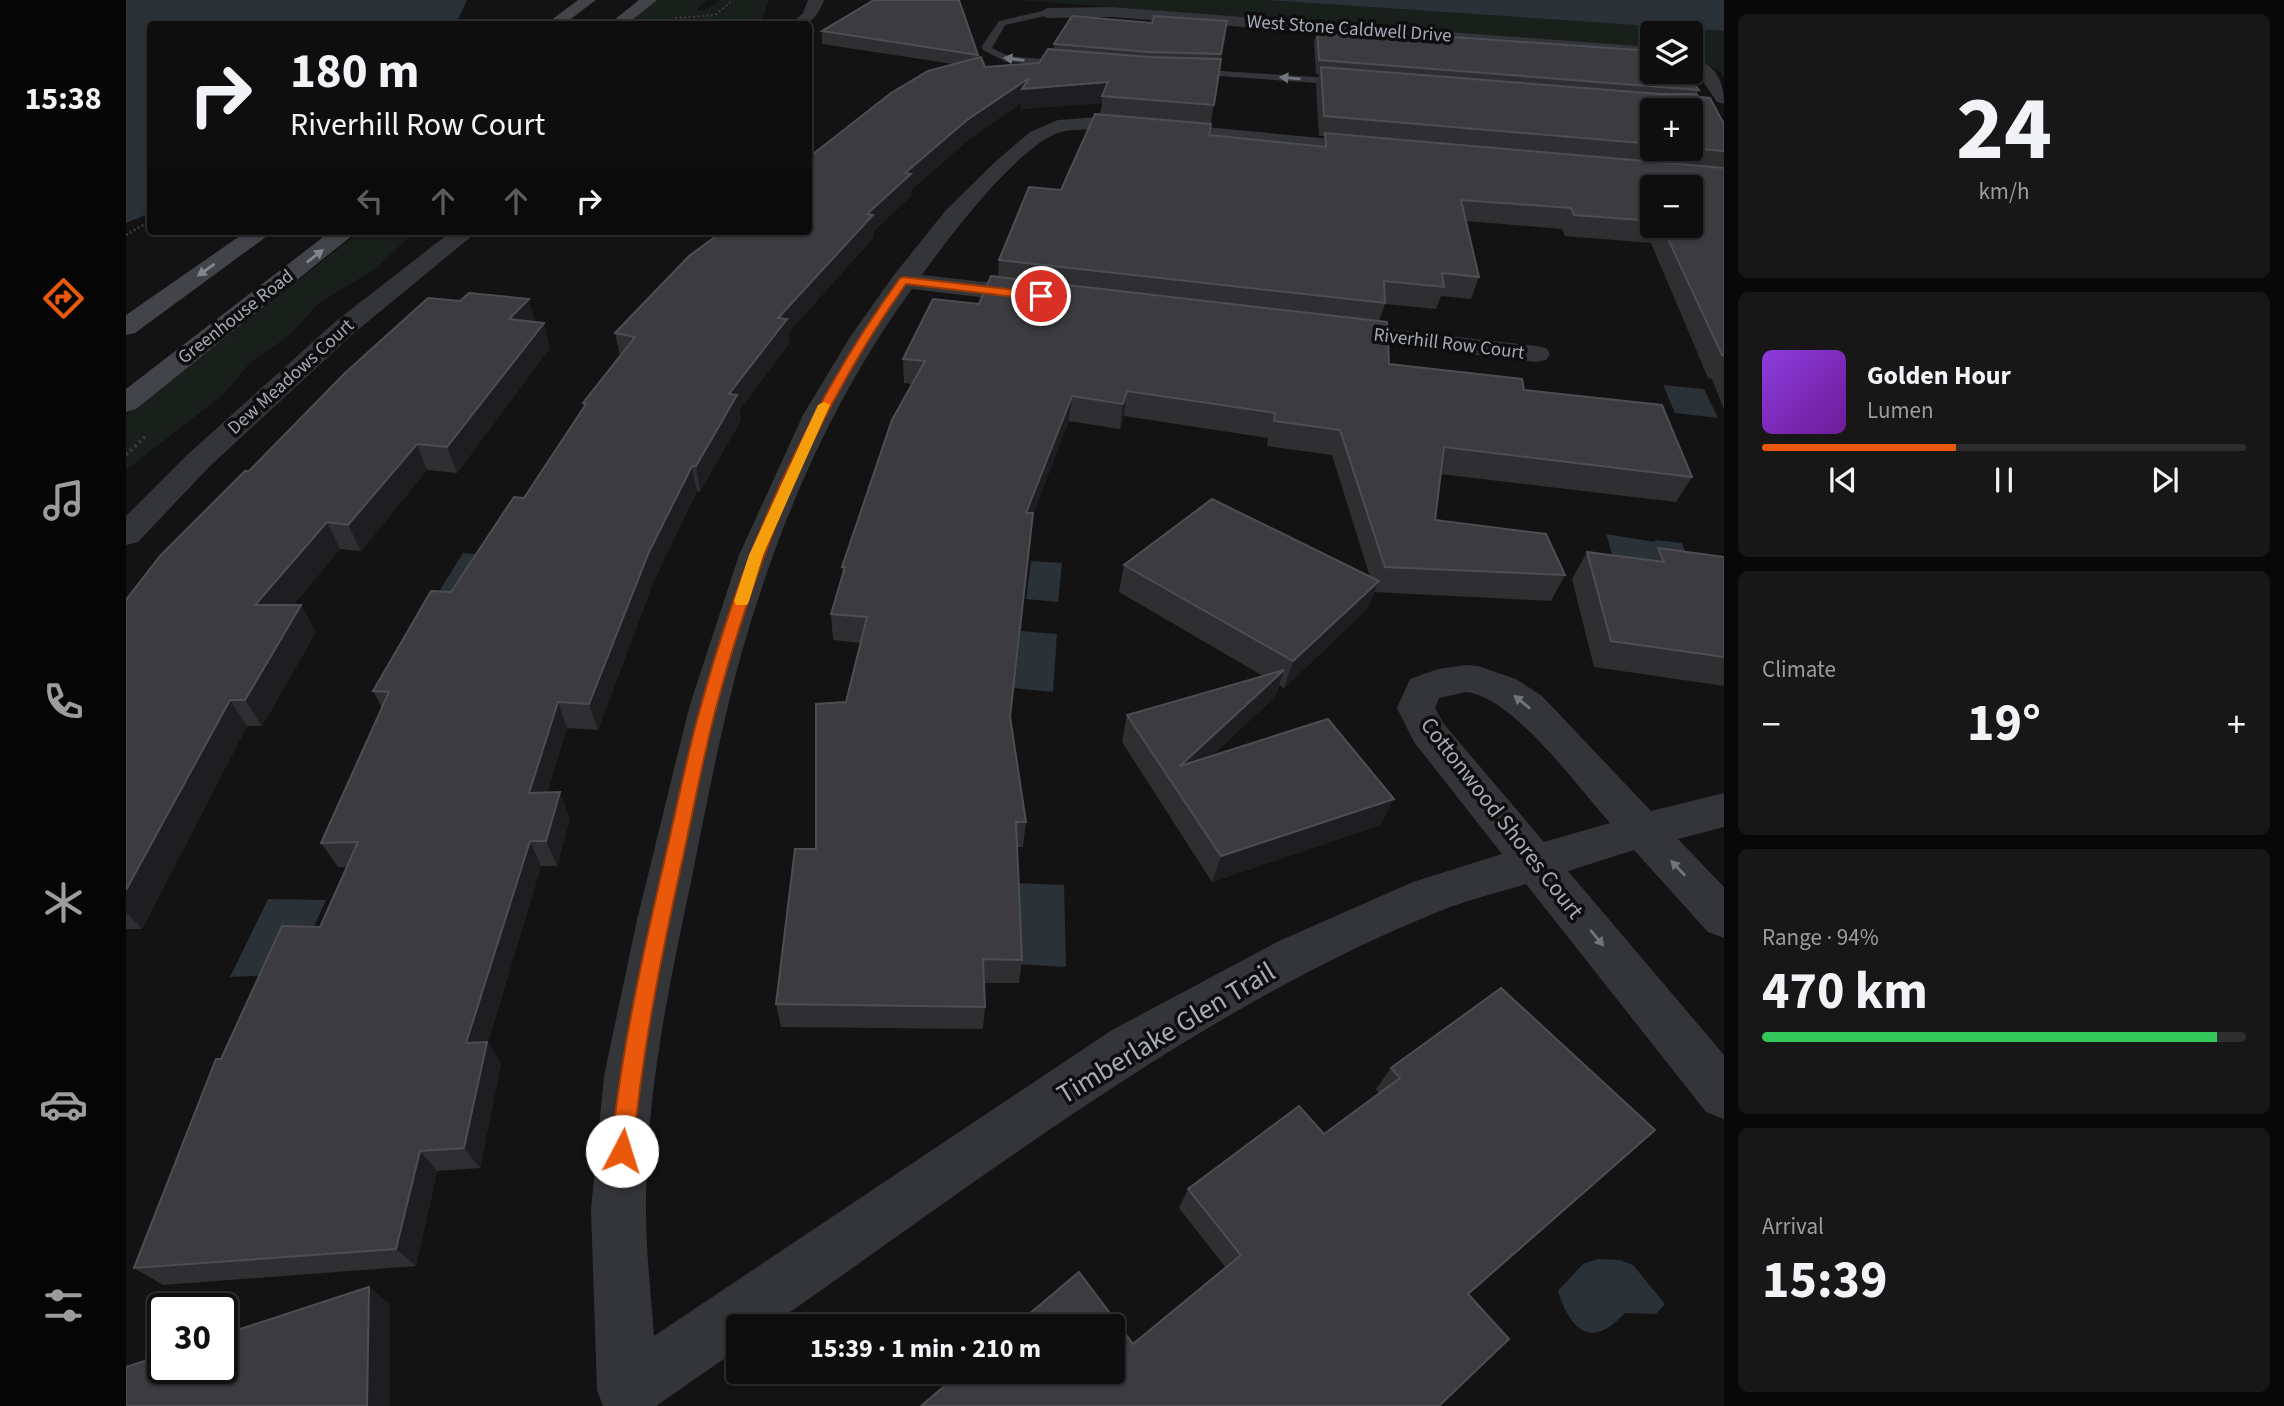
<!DOCTYPE html>
<html lang="en">
<head>
<meta charset="utf-8">
<style>
  :root { --surface:#0e0e0f; --page:#171718; --text:#f1f3f6; --muted:#9b9c9e; --line:#2e2e2f; --accent:#ea580c }
  body { margin:0; font-family:"Source Sans 3",sans-serif; background:var(--page); color:var(--text); height:100vh; display:flex; flex-direction:column; font-size:26px; white-space:nowrap }
  * { box-sizing:border-box; margin:0 }
  p { font-size:23px; color:var(--muted) }
  .icon { flex:none; width:38px; height:38px; fill:none; stroke:currentColor; stroke-width:2; stroke-linecap:round; stroke-linejoin:round }
  .map { position:relative; flex:1; overflow:hidden }
  .drawer { display:flex; flex-direction:column; gap:14px; padding:14px; background:#080808; width:560px }
  .drawer>* { flex:none }
  .hud { position:absolute; left:21px; top:21px; width:665px; height:214px; border-radius:7px; box-shadow:0 2px 5px #0004,0 0 0 2px var(--line); background:#0e0e0f; color:var(--text); overflow:hidden }
  .controls { position:absolute; left:1514px; top:21px; display:grid; gap:14px }
  .controls a { display:grid; place-items:center; width:63px; height:63px; border-radius:7px; background:var(--surface); box-shadow:0 2px 5px #0004,0 0 0 2px var(--line); font-size:35px }
  .speed { position:absolute; left:21px; top:1293px; display:flex; gap:14px; font-size:35px; font-weight:700; text-align:center }
  .speed>* { display:grid; place-content:center; width:91px; height:91px; border-radius:50%; background:var(--surface); box-shadow:0 2px 5px #0004,0 0 0 2px var(--line); line-height:1 }
  .speed .limit { border:4px solid #111; border-radius:10px; background:#fff; color:#111 }
  .pin { position:absolute; display:grid; place-items:center; width:60px; height:60px; color:#fff; margin:-30px; border:4px solid #fff; border-radius:50%; box-shadow:0 2px 7px #0007 }
  .me { position:absolute; width:77px; margin:-38px; rotate:5deg; stroke-linejoin:round; filter:drop-shadow(0 0 5px #0008) }
  .turn { display:flex; align-items:center; gap:24px; height:147px; padding:0 28px; font-size:32px }
  .turn .icon { width:91px; height:91px; stroke-width:2.5 }
  .turn b { display:block; font-size:49px; line-height:60px }
  .lanes { display:flex; align-items:center; height:66px; padding:0 28px; background:#0003; justify-content:center; gap:35px; direction:ltr }
  .lanes .off { opacity:.35 }
  .big { font-size:52px; font-weight:700; line-height:1.1 }
  .drawer .tile { flex:1; display:flex; flex-direction:column; justify-content:center; gap:10px; min-width:0; padding:0 24px; border-radius:10px; background:var(--page) }
  .drawer .dial { align-items:center; gap:0 }
  .dial b { font-size:91px; line-height:1 }
  .song { display:flex; align-items:center; gap:21px }
  .cover { width:84px; height:84px; border-radius:10px; background:linear-gradient(135deg,hsl(270 70% 55%),hsl(280 70% 35%)) }
  .played { height:7px; border-radius:4px; background:linear-gradient(90deg,var(--accent) 40%,var(--line) 40%) }
  .keys { display:flex; justify-content:space-around; direction:ltr }
  .heat { display:flex; justify-content:space-between; align-items:center; font-size:38px; direction:ltr }
  .charge { height:10px; border-radius:5px; background:linear-gradient(90deg,#34c759 94%,var(--line) 0) }
  .trip { position:absolute; left:600px; top:1314px; width:399px; height:70px; border-radius:7px; background:var(--surface); box-shadow:0 2px 5px #0004,0 0 0 2px var(--line); font-weight:700; line-height:70px; text-align:center }
  main { display:flex; flex:1; min-height:0 }
  .dock { display:flex; flex-direction:column; width:126px; justify-content:space-around; align-items:center; background:#060606; color:var(--muted) }
  .dock .icon { width:49px; height:49px }
  .dock .active { color:var(--accent) }
  .dock b { font-size:32px; color:var(--text) }
  .map>svg:first-child { display:block }
  .green { fill:#191f1a }
  .water { fill:#2a3137 }
  .lines { fill:none; stroke-linecap:round; stroke-linejoin:round }
  .path-far2 { stroke:#3a3c40; stroke-width:2; stroke-dasharray:2 2.5; stroke-linecap:butt }
  .path-far1 { stroke:#3a3c40; stroke-width:2.5; stroke-dasharray:2 2.5; stroke-linecap:butt }
  .path { stroke:#3a3c40; stroke-width:3.5; stroke-dasharray:2.5 3.5; stroke-linecap:butt }
  .service { fill:#343539; fill-rule:evenodd }
  .minor { fill:#343539; fill-rule:evenodd }
  .secondary { fill:#424449; fill-rule:evenodd }
  .wall { fill:#2f2f32; fill-rule:evenodd }
  .shaded-wall { fill:#1e1e20 }
  .building { fill:#3c3c40; stroke:#4c4e52; stroke-width:2 }
  .oneway { fill:#72757d }
  .oneway2 { fill:#82868f }
  .route { fill:#ea580c; stroke:#983908; stroke-width:2 }
  .slow { fill:#f59e0b }
  .labels { text-anchor:middle; dominant-baseline:central; stroke-width:7; stroke-linejoin:round; paint-order:stroke }
  .far-street-label { font-size:19px; fill:#a5aab4; stroke:#0e0e0f }
  .street-label { font-size:23px; fill:#a5aab4; stroke:#0e0e0f }
  .near-street-label { font-size:28px; fill:#a5aab4; stroke:#0e0e0f }
</style>
</head>
<body>
<main>
<nav class="dock">
<b>15:38</b>
<svg class="icon active" aria-label="directions" viewBox="0 0 24 24"><path d="M12 3l9 9-9 9-9-9zM9 14v-3h6M13 9l2 2-2 2"/></svg>
<svg class="icon" aria-label="music" viewBox="0 0 24 24"><path d="M9 18V5l10-2v13"/><circle cx="6" cy="18" r="3"/><circle cx="16" cy="16" r="3"/></svg>
<svg class="icon" aria-label="phone" viewBox="0 0 24 24"><path d="M5 4h4l2 5-3 2q2 4 5 5l2-3 5 2v4C11 20 4 13 5 4z"/></svg>
<svg class="icon" aria-label="climate" viewBox="0 0 24 24"><path d="M12 3v18M4 7l16 10M4 17L20 7"/></svg>
<svg class="icon" aria-label="car" viewBox="0 0 24 24"><path d="M5 17H2v-5l4-1 3-4h7l3 4 3 1v5h-3M9 17h6M6 11h13"/><circle cx="7" cy="17" r="2"/><circle cx="17" cy="17" r="2"/></svg>
<svg class="icon" aria-label="filters" viewBox="0 0 24 24"><path d="M4 7h16M4 17h16"/><circle cx="9" cy="7" r="2"/><circle cx="15" cy="17" r="2"/></svg>
</nav>
<div class="map">
<svg width="1598" height="1406" viewBox="0 0 1598 1406">
  <rect width="100%" height="100%" fill="#131314"/>
  <g class="green">
    <path d="M 530,0 L 581,0 L 571,9 L 577,11 L 594,0 L 643,0 L 636,20 L 625,24 L 498,24 Z"/>
    <path d="M 892,0 L 1140,0 L 1598,31 L 1598,77 L 1594,71 L 1565,56 L 1564,33 L 1526,33 L 1526,48 Z"/>
    <path d="M 235,231 L 289,231 L 252,267 L 192,304 L 164,335 L 124,363 L 98,394 L 0,470 L 0,415 Z"/>
  </g>
  <g class="water">
    <path d="M 0,0 L 341,0 L 330,24 L 24,24 L 24,213 L 0,223 Z"/>
    <path d="M 1140,0 L 1598,0 L 1598,31 Z"/>
    <path d="M 1537,385 L 1578,389 L 1592,418 L 1549,413 Z"/>
    <path d="M 1480,534 L 1529,542 L 1529,540 L 1556,543 L 1566,568 L 1487,557 Z"/>
    <path d="M 337,553 L 366,556 L 342,596 L 312,593 Z"/>
    <path d="M 905,561 L 936,563 L 932,602 L 900,599 Z"/>
    <path d="M 895,631 L 931,634 L 927,692 L 888,688 Z"/>
    <path d="M 890,883 L 938,885 L 940,967 L 890,964 Z"/>
    <path d="M 142,899 L 200,900 L 182,940 L 143,975 L 104,977 Z"/>
    <path d="M 1472,1259 L 1494,1260 L 1507,1265 L 1539,1304 L 1530,1314 L 1499,1313 C 1466,1349 1445,1332 1432,1291 L 1457,1264 Z"/>
  </g>
  <g class="lines">
    <path class="path-far2" d="M 549,18 L 589,15 L 607,0"/>
    <path class="path-far1" d="M 0,235 L 24,221"/>
    <path class="path" d="M 0,455 L 20,436"/>
    <g class="service">
      <path d="M 921,10 L 925,13 L 924,15 L 879,25 L 866,48 L 882,56 L 940,61 L 943,62 L 943,66 L 880,62 L 857,50 L 856,46 L 873,21 Z"/>
      <path d="M 1066,69 L 1219,79 L 1224,82 L 1219,85 L 1063,74 L 1063,70 Z"/>
    </g>
    <g class="minor">
      <path d="M 682,0 L 698,0 C 690,19 686,24 665,24 L 677,13 Z"/>
      <path d="M 985,7 L 1526,47 L 1526,57 L 985,17 L 921,18 L 913,13 L 921,8 Z"/>
      <path d="M 1564,57 C 1589,63 1598,80 1598,104 L 1591,102 L 1572,74 L 1564,70 Z"/>
      <path d="M 973,117 L 1248,143 L 1255,145 L 1258,149 L 1255,153 L 1248,155 L 973,129 C 961,130 946,129 935,132 C 892,145 823,237 796,275 L 911,288 L 920,291 L 924,296 L 920,301 L 911,304 L 786,289 C 696,412 636,562 601,710 C 588,765 577,821 566,877 C 543,985 519,1099 520,1210 C 520,1252 525,1294 528,1336 L 986,1030 L 1153,941 L 1287,882 L 1376,854 L 1288,742 L 1271,708 L 1284,679 L 1312,669 L 1340,665 L 1352,666 L 1390,679 L 1416,696 L 1525,811 L 1598,793 L 1598,827 L 1552,839 L 1598,887 L 1598,938 L 1582,932 L 1508,850 L 1442,871 L 1598,1055 L 1598,1119 L 1580,1112 L 1400,884 C 1371,893 1341,900 1314,911 C 1073,1008 856,1179 644,1326 L 612,1326 L 612,1349 L 530,1406 L 477,1406 L 471,1390 L 465,1209 L 478,1076 L 511,920 L 563,708 L 613,555 L 677,415 L 724,337 L 768,275 L 820,210 L 870,161 L 904,132 L 932,120 ZM 1340,692 C 1387,697 1451,786 1484,823 L 1418,842 L 1317,723 L 1309,708 L 1313,698 Z"/>
      <path d="M 326,231 L 352,231 L 228,333 L 83,467 L 12,542 L 0,545 L 0,516 L 61,455 L 210,321 Z"/>
      <path d="M 1210,323 L 1410,346 L 1420,348 L 1424,354 L 1420,360 L 1410,362 L 1201,337 L 1197,331 L 1201,325 Z"/>
    </g>
    <g class="secondary">
      <path d="M 452,0 L 470,0 L 438,24 L 420,24 Z"/>
      <path d="M 513,0 L 531,0 L 501,24 L 483,24 Z"/>
      <path d="M 121,231 L 148,231 L 9,333 L 0,335 L 0,315 Z"/>
      <path d="M 205,231 L 232,231 L 10,409 L 0,412 L 0,389 Z"/>
    </g>
  </g>
  <g class="wall">
    <path d="M 1101,21 L 1083,135 L 1196,146 L 1199,136 L 1193,136 L 1190,85 L 1193,74 L 1190,74 L 1188,43 L 1191,30 L 1573,90 L 1571,95 L 1598,124 L 1598,410 L 1586,379 L 1582,378 L 1525,243 L 1439,236 L 1436,229 L 1340,221 L 1353,277 L 1345,299 L 1315,296 L 1310,309 L 1259,304 L 1253,321 L 1263,364 L 1398,390 L 1566,477 L 1550,502 L 1314,474 L 1309,520 L 1439,575 L 1425,601 L 1248,592 L 1242,608 L 1158,688 L 1153,685 L 1149,697 L 1085,756 L 1255,825 L 1086,882 L 996,742 L 1001,715 L 1137,676 L 993,592 L 998,565 L 1244,577 L 1206,455 L 1141,446 L 1142,438 L 998,416 L 994,429 L 943,421 L 907,514 L 884,720 L 900,822 L 897,847 L 891,847 L 896,960 L 893,983 L 858,983 L 859,1007 L 857,1029 L 655,1027 L 650,1004 L 690,849 L 720,702 L 735,643 L 707,640 L 705,614 L 717,573 L 716,567 L 786,384 L 778,383 L 777,359 L 853,304 L 872,277 L 873,260 L 935,190 L 974,114 L 976,103 L 894,109 L 895,103 L 841,141 L 785,190 L 785,196 L 748,231 L 748,237 L 662,333 L 663,344 L 613,411 L 615,420 L 574,492 L 571,491 L 529,578 L 472,730 L 441,728 L 421,792 L 444,818 L 431,866 L 415,866 L 362,1042 L 375,1064 L 354,1168 L 311,1171 L 290,1266 L 37,1285 L 8,1268 L 95,1059 L 194,927 L 221,867 L 212,867 L 195,843 L 256,708 L 247,691 L 398,498 L 458,407 L 457,403 L 494,356 L 489,333 L 827,64 L 696,44 L 696,31 L 852,55 L 852,58 L 859,67 L 913,63 L 928,50 L 928,44 L 1026,23 ZM 1526,110 L 1564,110 L 1564,149 L 1526,149 ZM 1526,187 L 1564,226 L 1526,226 Z"/>
    <path d="M 409,322 L 424,348 L 331,473 L 301,470 L 235,551 L 214,549 L 167,605 L 175,605 L 190,632 L 136,726 L 121,726 L 16,929 L 0,929 L 0,600 L 123,471 Z"/>
    <path d="M 1532,548 L 1598,557 L 1598,686 L 1468,667 L 1446,579 L 1461,552 L 1525,561 Z"/>
    <path d="M 1375,988 L 1342,1294 L 1007,1344 L 1100,1268 L 1053,1208 L 1062,1189 L 1198,1134 L 1253,1093 L 1250,1089 L 1265,1068 Z"/>
  </g>
  <g class="shaded-wall">
    <path d="M 903,78 L 982,82 L 976,96 L 976,103 L 894,109 L 895,103 L 841,141 L 785,190 L 785,196 L 748,231 L 748,237 L 662,333 L 663,344 L 613,411 L 615,420 L 574,492 L 570,466 L 603,394 L 652,318 L 741,214 L 779,173 L 841,120 Z"/>
    <path d="M 403,299 L 410,324 L 383,319 Z"/>
    <path d="M 418,323 L 424,348 L 331,473 L 321,447 Z"/>
    <path d="M 1001,391 L 998,416 L 994,429 L 997,404 Z"/>
    <path d="M 946,396 L 943,421 L 907,514 L 881,743 L 900,513 Z"/>
    <path d="M 291,444 L 301,470 L 235,551 L 222,525 Z"/>
    <path d="M 566,466 L 571,491 L 529,578 L 472,730 L 463,704 L 523,552 Z"/>
    <path d="M 201,522 L 214,549 L 145,632 L 129,605 Z"/>
    <path d="M 1253,581 L 1242,608 L 1158,688 L 1167,661 Z"/>
    <path d="M 175,605 L 190,632 L 136,726 L 119,700 Z"/>
    <path d="M 1158,670 L 1149,697 L 1051,789 L 1054,766 Z"/>
    <path d="M 104,700 L 121,726 L 16,929 L 0,912 L 0,890 Z"/>
    <path d="M 432,702 L 441,728 L 414,818 L 403,793 Z"/>
    <path d="M 434,792 L 444,818 L 431,866 L 420,841 Z"/>
    <path d="M 1268,799 L 1255,825 L 1086,882 L 1095,856 Z"/>
    <path d="M 404,841 L 415,866 L 362,1042 L 375,1064 L 354,1168 L 338,1148 L 340,1043 Z"/>
    <path d="M 294,1151 L 311,1171 L 290,1266 L 270,1249 Z"/>
    <path d="M 243,1287 L 264,1304 L 264,1406 L 241,1406 Z"/>
  </g>
  <g class="building">
    <path d="M 748,0 L 833,0 L 852,55 L 696,31 Z"/>
    <path d="M 946,16 L 1026,23 L 1028,16 L 1101,21 L 1095,54 L 1023,52 L 928,44 Z"/>
    <path d="M 1191,30 L 1270,33 L 1526,51 L 1526,72 L 1559,72 L 1573,90 L 1193,60 Z"/>
    <path d="M 922,49 L 1024,57 L 1095,59 L 1088,105 L 976,96 L 982,82 L 896,89 L 903,78 L 841,120 L 779,173 L 785,174 L 741,214 L 747,215 L 652,318 L 661,319 L 603,394 L 611,395 L 570,466 L 566,466 L 523,552 L 463,704 L 432,702 L 403,793 L 434,792 L 420,841 L 404,841 L 340,1043 L 361,1042 L 338,1148 L 294,1151 L 270,1249 L 8,1268 L 90,1059 L 95,1059 L 156,926 L 194,927 L 232,842 L 195,843 L 263,692 L 247,691 L 305,591 L 325,592 L 388,497 L 398,498 L 460,404 L 457,403 L 509,337 L 489,333 L 563,256 L 597,231 L 682,231 L 682,158 L 765,93 L 802,71 L 855,57 L 859,67 L 913,63 Z"/>
    <path d="M 1195,67 L 1534,94 L 1570,94 L 1573,97 L 1584,98 L 1598,124 L 1598,151 L 1564,148 L 1564,110 L 1526,110 L 1526,144 L 1198,116 Z"/>
    <path d="M 969,114 L 1085,124 L 1083,135 L 1200,147 L 1199,133 L 1598,168 L 1598,356 L 1596,355 L 1536,226 L 1564,226 L 1564,187 L 1526,187 L 1526,221 L 1448,215 L 1445,208 L 1335,200 L 1353,277 L 1316,273 L 1318,287 L 1258,281 L 1259,303 L 873,260 L 903,187 L 935,190 Z"/>
    <path d="M 865,276 L 1261,322 L 1263,364 L 1396,379 L 1398,390 L 1536,405 L 1566,477 L 1318,447 L 1309,520 L 1420,534 L 1439,575 L 1259,567 L 1214,430 L 1148,421 L 1149,413 L 1001,391 L 997,404 L 946,396 L 900,513 L 907,513 L 884,717 L 900,822 L 890,822 L 896,960 L 857,959 L 859,1007 L 650,1004 L 669,849 L 690,849 L 690,704 L 720,702 L 741,617 L 705,614 L 719,567 L 716,567 L 766,420 L 799,361 L 777,359 L 807,299 L 853,304 Z"/>
    <path d="M 343,293 L 403,299 L 383,319 L 418,323 L 321,447 L 291,444 L 222,525 L 201,522 L 129,605 L 175,605 L 119,700 L 104,700 L 0,890 L 0,600 L 34,556 L 119,471 L 123,471 L 219,373 L 302,298 L 334,301 Z"/>
    <path d="M 1086,499 L 1253,581 L 1167,661 L 998,565 Z"/>
    <path d="M 1532,548 L 1598,557 L 1598,657 L 1485,641 L 1461,552 L 1538,562 Z"/>
    <path d="M 1158,670 L 1054,766 L 1202,719 L 1268,799 L 1095,856 L 1001,715 Z"/>
    <path d="M 1375,988 L 1529,1130 L 1342,1294 L 1383,1339 L 1313,1406 L 795,1406 L 835,1372 L 987,1372 L 987,1326 L 889,1326 L 953,1272 L 1007,1344 L 1115,1255 L 1062,1189 L 1173,1106 L 1198,1134 L 1274,1078 L 1265,1068 Z"/>
    <path d="M 243,1287 L 241,1406 L 0,1406 L 0,1367 L 37,1355 L 37,1368 L 96,1368 L 96,1335 Z"/>
  </g>
  <defs><path id="oneway-solid" d="M-6-.8H1V-3.2L6.5 0L1 3.2V.8H-6Z" transform="scale(1.75)"/></defs>
  <g class="oneway">
    <use href="#oneway-solid" transform="translate(888 59) rotate(-172)"/>
    <use href="#oneway-solid" transform="translate(1164 78) rotate(-175)"/>
    <use href="#oneway-solid" transform="translate(1396 702) rotate(-141)"/>
    <use href="#oneway-solid" transform="translate(1552 868) rotate(-133)"/>
    <use href="#oneway-solid" transform="translate(1471 938) rotate(51)"/>
  </g>
  <g class="oneway2">
    <use href="#oneway-solid" transform="translate(189 256) rotate(-38)"/>
    <use href="#oneway-solid" transform="translate(80 270) rotate(145)"/>
  </g>
  <path class="route" d="M 777,277 L 915,293 L 920,296 L 915,300 L 780,284 C 688,413 631,555 590,708 C 578,754 569,801 559,848 C 537,948 516,1048 507,1151 L 504,1159 L 496,1162 L 488,1159 L 485,1151 C 495,1049 518,949 541,849 C 552,802 561,755 574,709 C 616,553 679,409 774,278 Z"/>
  <path class="slow" d="M 698,402 L 704,405 L 637,555 L 623,601 L 621,605 L 610,605 L 608,601 L 623,555 L 692,405 Z"/>
  <g class="labels">
    <g class="far-street-label">
      <text transform="translate(1223 29) rotate(4)">West Stone Caldwell Drive</text>
      <text transform="translate(110 317) rotate(-38)">Greenhouse Road</text>
      <text transform="translate(1323 344) rotate(7)">Riverhill Row Court</text>
      <text transform="translate(165 377) rotate(-42)">Dew Meadows Court</text>
    </g>
    <g class="street-label">
      <text transform="translate(1376 818) rotate(52)">Cottonwood Shores Court</text>
    </g>
    <g class="near-street-label">
      <text transform="translate(1040 1033) rotate(-31)">Timberlake Glen Trail</text>
    </g>
  </g>
</svg>
<div class="controls">
<a><svg class="icon" aria-label="layers" viewBox="0 0 24 24"><path d="M12 4l9 5-9 5-9-5zM3 14l9 5 9-5"/></svg></a>
<a>+</a>
<a>−</a>
</div>
<div class="speed"><div class="limit">30</div></div>
<div class="pin" style="left:915px;top:296px;background:#d93025"><svg class="icon" aria-label="arrive" viewBox="0 0 24 24"><path d="M6 21V4h12l-3 4 3 4H6"/></svg></div>
<svg class="me" style="left:496px;top:1151px" viewBox="-20 -20 40 40"><circle r="19" fill="#fff"/><path d="M0-13L10 11 0 6-10 11z" fill="#ea580c"/></svg>
<div class="trip">15:39 · 1 min · 210 m</div>
<div class="hud">
<div class="turn"><svg class="icon" aria-label="right" viewBox="0 0 24 24"><path d="M7 20v-9h11M14 6l5 5-5 5"/></svg><div><b>180 m</b>Riverhill Row Court</div></div>
<div class="lanes"><svg class="icon off" aria-label="left" viewBox="0 0 24 24"><path d="M17 20v-9H6M10 6l-5 5 5 5"/></svg><svg class="icon off" aria-label="ahead" viewBox="0 0 24 24"><path d="M12 20V5M6 11l6-6 6 6"/></svg><svg class="icon off" aria-label="ahead" viewBox="0 0 24 24"><path d="M12 20V5M6 11l6-6 6 6"/></svg><svg class="icon" aria-label="right" viewBox="0 0 24 24"><path d="M7 20v-9h11M14 6l5 5-5 5"/></svg></div>
</div>
</div>
<section class="drawer">
<div class="tile dial"><b>24</b><p>km/h</p></div>
<div class="tile">
<div class="song"><i class="cover"></i><div><b>Golden Hour</b><p>Lumen</p></div></div>
<div class="played"></div>
<div class="keys"><svg class="icon" aria-label="previous" viewBox="0 0 24 24"><path d="M18 5L8 12l10 7zM5 5v14"/></svg><svg class="icon" aria-label="pause" viewBox="0 0 24 24"><path d="M8 5v14M16 5v14"/></svg><svg class="icon" aria-label="next" viewBox="0 0 24 24"><path d="M6 5l10 7-10 7zM19 5v14"/></svg></div>
</div>
<div class="tile"><p>Climate</p>
<div class="heat"><a>−</a><b class="big">19°</b><a>+</a></div>
</div>
<div class="tile"><p>Range · 94%</p><b class="big">470 km</b><div class="charge"></div></div>
<div class="tile"><p>Arrival</p><b class="big">15:39</b></div>
</section>
</main>
</body>
</html>
